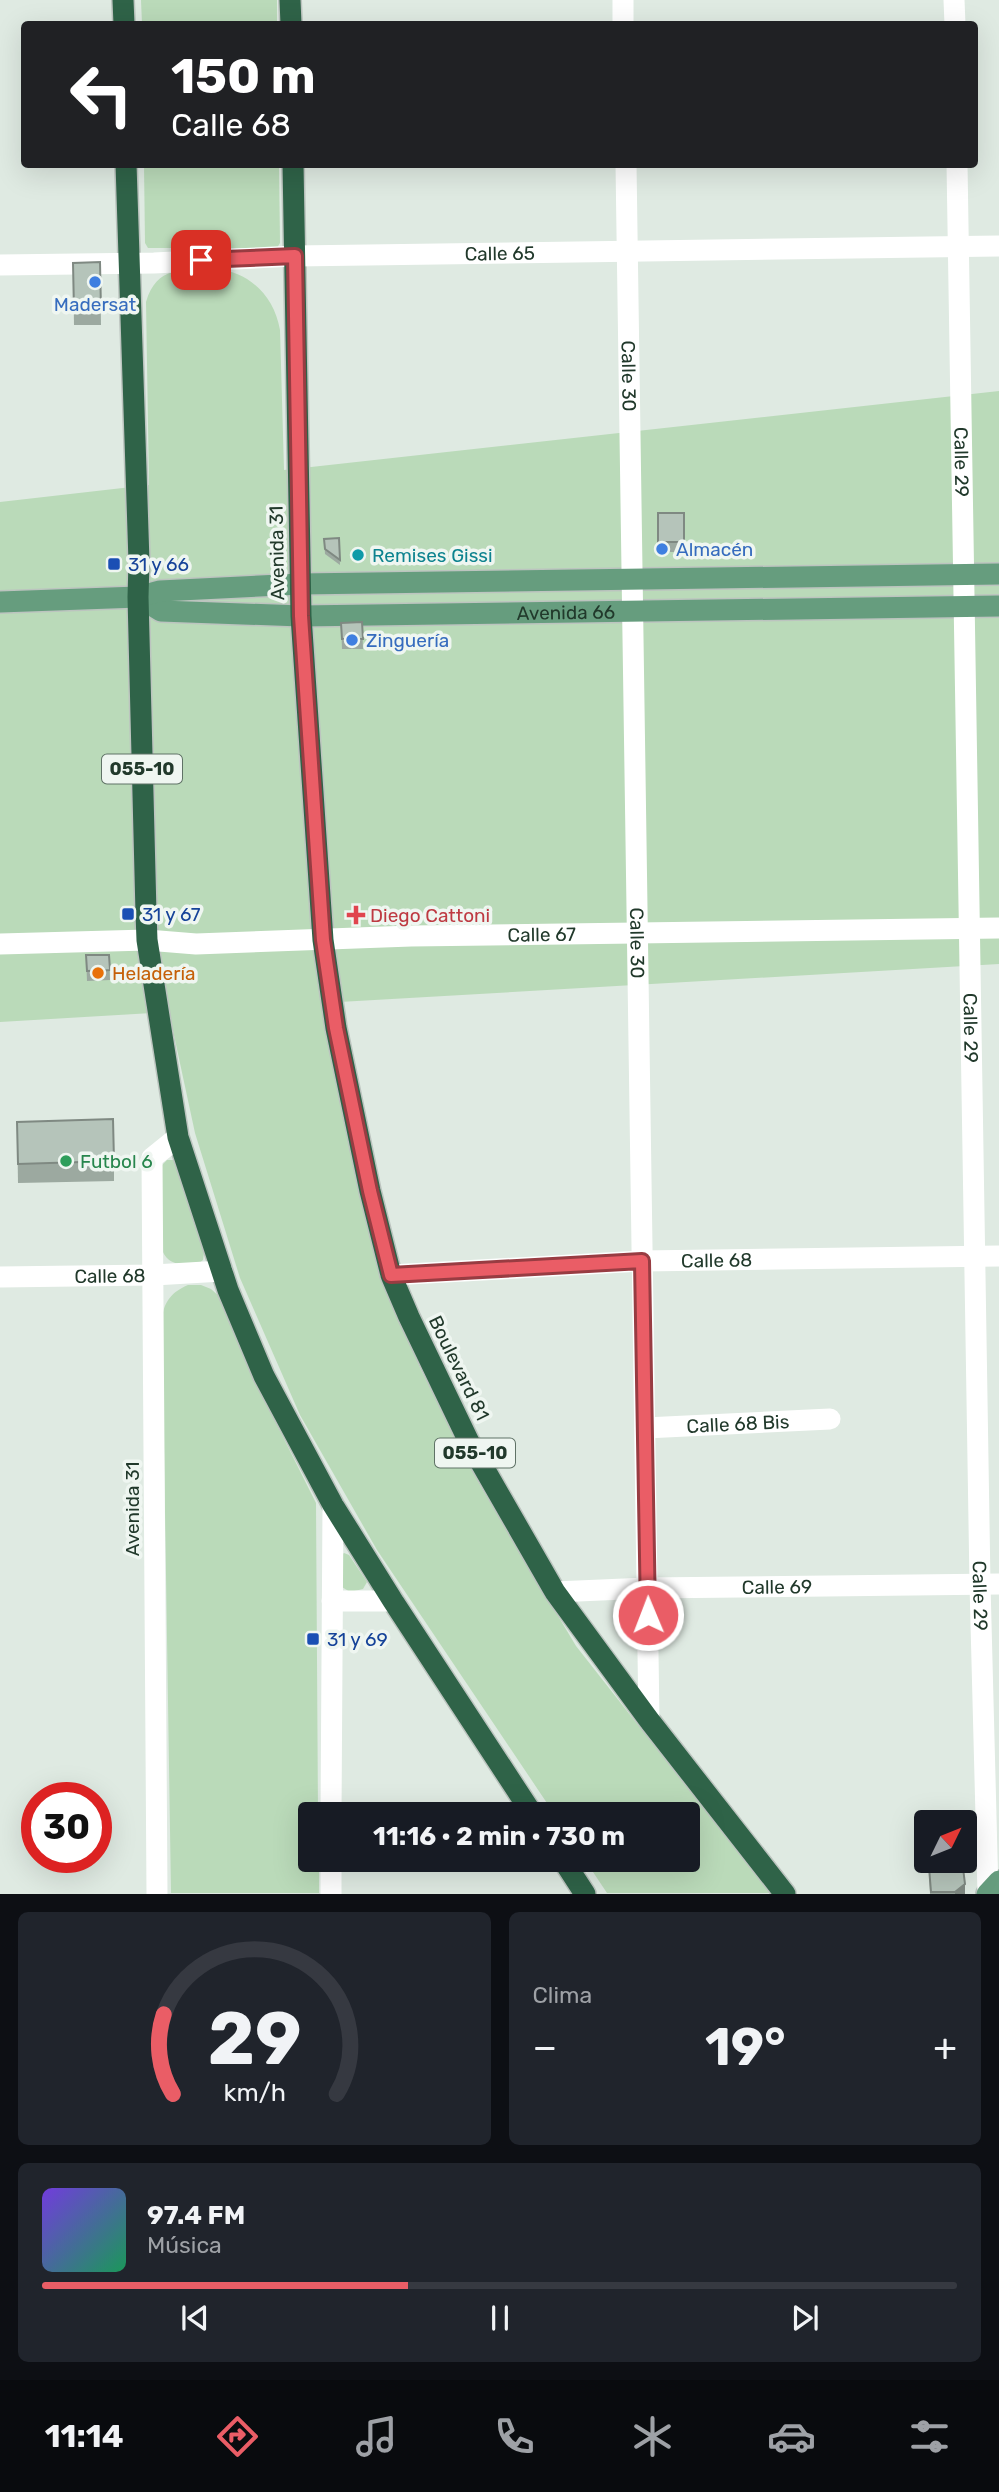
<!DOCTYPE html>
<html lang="es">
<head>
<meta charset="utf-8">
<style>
  :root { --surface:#171b24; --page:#20242c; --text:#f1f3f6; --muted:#9ea1a6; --line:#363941; --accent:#ea5d66 }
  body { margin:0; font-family:Rubik,sans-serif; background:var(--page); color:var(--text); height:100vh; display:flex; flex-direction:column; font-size:26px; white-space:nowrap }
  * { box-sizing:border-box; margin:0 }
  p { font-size:23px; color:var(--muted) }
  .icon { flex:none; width:38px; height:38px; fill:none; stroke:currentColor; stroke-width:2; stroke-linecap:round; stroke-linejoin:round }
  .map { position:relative; height:1894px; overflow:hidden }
  .panel { display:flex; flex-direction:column; gap:18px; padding:18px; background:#0d0f14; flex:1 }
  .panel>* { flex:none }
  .hud { position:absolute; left:21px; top:21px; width:957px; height:147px; border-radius:7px; box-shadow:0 7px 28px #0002; background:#202124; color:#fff; overflow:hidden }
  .needle { width:46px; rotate:47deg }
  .fabs { position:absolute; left:914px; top:1810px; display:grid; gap:14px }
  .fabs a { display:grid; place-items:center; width:63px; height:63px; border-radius:7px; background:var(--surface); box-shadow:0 7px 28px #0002; font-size:35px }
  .speed { position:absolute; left:21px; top:1782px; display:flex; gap:14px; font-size:35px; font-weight:700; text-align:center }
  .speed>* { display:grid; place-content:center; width:91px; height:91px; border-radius:50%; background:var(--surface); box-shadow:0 7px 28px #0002; line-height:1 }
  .speed .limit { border:10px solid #d22; background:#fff; color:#111 }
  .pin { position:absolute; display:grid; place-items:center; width:60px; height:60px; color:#fff; margin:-30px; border-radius:14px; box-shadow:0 4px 10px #0006 }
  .me { position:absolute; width:77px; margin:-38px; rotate:359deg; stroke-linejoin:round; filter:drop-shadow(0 0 5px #0008) }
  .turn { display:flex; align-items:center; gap:24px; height:147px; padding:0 35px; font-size:32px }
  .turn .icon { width:91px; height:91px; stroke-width:2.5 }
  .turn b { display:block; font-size:49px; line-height:60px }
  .big { font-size:52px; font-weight:700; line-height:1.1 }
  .panel .widget { flex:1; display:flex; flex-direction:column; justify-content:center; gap:10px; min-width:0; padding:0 24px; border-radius:10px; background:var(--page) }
  .panel .dial { align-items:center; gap:0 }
  .dial svg { height:182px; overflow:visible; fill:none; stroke:var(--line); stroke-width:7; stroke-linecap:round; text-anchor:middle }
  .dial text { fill:var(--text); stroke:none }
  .song { display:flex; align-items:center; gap:21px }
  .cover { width:84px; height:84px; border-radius:10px; background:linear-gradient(135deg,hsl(260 70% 55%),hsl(150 70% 35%)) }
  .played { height:7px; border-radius:4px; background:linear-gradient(90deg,var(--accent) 40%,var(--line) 40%) }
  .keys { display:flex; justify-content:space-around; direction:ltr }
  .heat { display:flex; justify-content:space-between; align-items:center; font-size:38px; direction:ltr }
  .panel .tiles { flex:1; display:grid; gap:18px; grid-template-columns:1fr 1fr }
  .widget:last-child { grid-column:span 2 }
  .trip { position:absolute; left:298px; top:1802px; width:402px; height:70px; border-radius:7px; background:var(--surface); box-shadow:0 7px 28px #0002; font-weight:700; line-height:70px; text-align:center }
  .tab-bar { display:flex; height:112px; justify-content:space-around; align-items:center; background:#090b0e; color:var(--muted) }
  .tab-bar .icon { width:49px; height:49px }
  .tab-bar .on { color:var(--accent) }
  .tab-bar b { font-size:32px; color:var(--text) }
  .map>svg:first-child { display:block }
  .green { fill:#badab9 }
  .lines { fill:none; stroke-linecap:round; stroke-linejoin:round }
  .major-casing { stroke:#bcc4bf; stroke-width:24 }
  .highway-casing { stroke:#bcc4bf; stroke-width:24 }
  .minor { stroke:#fff; stroke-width:21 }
  .major { stroke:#669d7e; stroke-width:21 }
  .highway { stroke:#2f6348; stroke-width:21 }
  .wall { fill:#9ca9a0 }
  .shaded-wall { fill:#7f8982 }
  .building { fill:#b5c4ba; stroke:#7f8982; stroke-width:2 }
  .route-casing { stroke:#983c42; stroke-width:18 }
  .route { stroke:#ea5d66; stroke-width:12 }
  .shop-dot { fill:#3f7fe0; stroke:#eff6f1; stroke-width:2.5 }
  .culture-dot { fill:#0f9aa8; stroke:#eff6f1; stroke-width:2.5 }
  .transit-dot { fill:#1a4fb4; stroke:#eff6f1; stroke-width:2.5 }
  .health-dot { fill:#e0444e; stroke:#eff6f1; stroke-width:2.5 }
  .food-dot { fill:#e8710a; stroke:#eff6f1; stroke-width:2.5 }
  .leisure-dot { fill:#2e9e5b; stroke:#eff6f1; stroke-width:2.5 }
  .labels { text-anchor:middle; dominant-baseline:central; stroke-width:7; stroke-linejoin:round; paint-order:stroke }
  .shield { fill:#eff6f1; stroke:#5f7266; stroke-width:2 }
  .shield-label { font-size:18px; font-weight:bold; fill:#21392b }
  .street-label { font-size:19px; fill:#21392b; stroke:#eff6f1 }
  .shop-label { font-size:19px; fill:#366cbe; stroke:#eff6f1; text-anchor:start }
  .culture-label { font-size:19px; fill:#0d838f; stroke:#eff6f1; text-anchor:start }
  .transit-label { font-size:19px; fill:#164399; stroke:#eff6f1; text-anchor:start }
  .health-label { font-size:19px; fill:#be3a42; stroke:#eff6f1; text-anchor:start }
  .food-label { font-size:19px; fill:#c56008; stroke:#eff6f1; text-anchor:start }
  .leisure-label { font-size:19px; fill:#27864d; stroke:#eff6f1; text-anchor:start }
</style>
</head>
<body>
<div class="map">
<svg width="999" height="1894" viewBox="0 0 999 1894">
  <rect width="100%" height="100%" fill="#dfeae2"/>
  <g class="green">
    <path d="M 141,0 L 277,0 L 277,24 L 142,24 Z"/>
    <path d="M 144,165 L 279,165 L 280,243 L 277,248 L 148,248 L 145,243 Z"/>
    <path d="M 214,268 C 249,272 274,295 280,330 L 284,470 L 999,391 L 999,964 L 322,1003 L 374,1254 L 421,1370 L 481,1487 L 576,1646 L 770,1893 L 607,1893 L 585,1860 L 688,1860 L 688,1815 L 555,1815 L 377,1550 L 300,1415 L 240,1278 L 195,1133 L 169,1012 L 0,1022 L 0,502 L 149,485 L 146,302 C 157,265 182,271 214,268 Z"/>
    <path d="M 167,1160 L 173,1160 L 177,1165 L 204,1253 L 203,1260 L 198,1264 C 182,1264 169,1267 162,1250 L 160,1167 Z"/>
    <path d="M 188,1285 L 201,1285 L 211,1289 L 221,1298 L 249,1369 L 316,1503 L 318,1815 L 310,1815 L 310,1860 L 319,1860 L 319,1893 L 171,1893 L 162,1319 C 164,1301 172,1292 188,1285 Z"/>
    <path d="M 344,1553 L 349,1555 L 367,1582 L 363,1589 L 350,1592 L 342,1587 L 336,1559 Z"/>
  </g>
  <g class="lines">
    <defs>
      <g id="major">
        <path id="s9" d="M 138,597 L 161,611 L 301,616 L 999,606"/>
        <path d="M 0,602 L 138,597 L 160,591 L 301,584 L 999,574"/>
        <path d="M 987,1894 L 999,1881"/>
      </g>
      <g id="highway">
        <path d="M 123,0 L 124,24"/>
        <path d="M 290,0 L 291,24"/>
        <path d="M 126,164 L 139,562 L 138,597 L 146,913 L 147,940 L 178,1137 L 228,1290 L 264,1376 L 333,1505 L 393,1601 L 533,1815"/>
        <path d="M 293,164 L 301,616 L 323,940 L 336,1028 L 370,1191 L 391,1275 L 409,1317 L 469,1442 L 555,1592 L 649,1720 L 785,1894"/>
        <path d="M 563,1860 L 585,1894"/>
      </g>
    </defs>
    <use href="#major" class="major-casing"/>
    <use href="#highway" class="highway-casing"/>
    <g class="minor">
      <path d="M 623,0 L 623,24"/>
      <path d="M 954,0 L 955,24"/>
      <path id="s1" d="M 626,164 L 649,1720"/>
      <path id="s2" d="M 957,164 L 980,1584 L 988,1894"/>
      <path id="s3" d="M 0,265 L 154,263 L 295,256 L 999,246"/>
      <path id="s4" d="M 0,944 L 147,940 L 196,944 L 411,936 L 999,928"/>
      <path id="s5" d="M 391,1275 L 642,1261 L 999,1256"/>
      <path id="s6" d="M 0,1277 L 154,1275 L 222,1271"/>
      <path id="s7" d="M 645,1428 L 830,1419"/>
      <path id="s8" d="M 555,1592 L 647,1588 L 999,1584"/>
      <path d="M 332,1601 L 393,1601"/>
      <path d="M 331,1815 L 333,1505"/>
      <path d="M 331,1860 L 331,1894"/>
      <path d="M 157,1894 L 152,1158 L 178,1137"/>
    </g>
    <use href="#major" class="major"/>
    <use href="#highway" class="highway"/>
  </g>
  <g class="wall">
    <path d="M 100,262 L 101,325 L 74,325 L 73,263 Z"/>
    <rect x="658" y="513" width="26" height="39"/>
    <path d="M 339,538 L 340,565 L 325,554 L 324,539 Z"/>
    <path d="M 362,622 L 363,649 L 342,649 L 341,623 Z"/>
    <path d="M 86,955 L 109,955 L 110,980 L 87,981 Z"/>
    <path d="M 17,1122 L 114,1161 L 114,1181 L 18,1183 Z"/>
    <path d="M 929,1867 L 965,1894 L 930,1894 Z"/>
  </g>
  <path class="shaded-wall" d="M 965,1884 L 965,1894 L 955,1894 L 955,1892 Z"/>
  <g class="building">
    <path d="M 100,262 L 101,310 L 74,311 L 73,263 Z"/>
    <rect x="658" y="513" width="26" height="29"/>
    <path d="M 339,538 L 340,560 L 325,549 L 324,539 Z"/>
    <path d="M 362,622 L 363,639 L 342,639 L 341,623 Z"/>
    <path d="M 86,955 L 109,955 L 110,970 L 87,971 Z"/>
    <path d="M 113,1119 L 114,1161 L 18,1164 L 17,1122 Z"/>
    <path d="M 932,1860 L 962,1860 L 965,1884 L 955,1892 L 931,1892 L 929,1867 L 932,1867 Z"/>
  </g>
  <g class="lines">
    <defs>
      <path id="route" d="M 201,260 L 295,256 L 301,616 L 323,940 L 336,1028 L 370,1191 L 391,1275 L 642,1261 L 648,1615"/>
    </defs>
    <use href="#route" class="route-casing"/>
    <use href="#route" class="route"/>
  </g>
  <g class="shop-dot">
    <circle cx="95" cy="282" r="7"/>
    <circle cx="662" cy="549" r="7"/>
    <circle cx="352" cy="640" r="7"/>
  </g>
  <circle class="culture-dot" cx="358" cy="555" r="7"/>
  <g class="transit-dot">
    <rect x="107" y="557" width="14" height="14" rx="3.5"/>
    <rect x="121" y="907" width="14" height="14" rx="3.5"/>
    <rect x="306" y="1632" width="14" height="14" rx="3.5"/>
  </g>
  <path class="health-dot" d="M352.5 904.5h7v7h7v7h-7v7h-7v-7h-7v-7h7z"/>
  <circle class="food-dot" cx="98" cy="973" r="7"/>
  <circle class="leisure-dot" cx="66" cy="1161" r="7"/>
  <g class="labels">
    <g class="shield">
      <rect x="102" y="754.5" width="80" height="29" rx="5"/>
      <rect x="435" y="1438.5" width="80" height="29" rx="5"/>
    </g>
    <g class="shield-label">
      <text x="142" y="769">055-10</text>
      <text x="475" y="1453">055-10</text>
    </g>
    <g class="street-label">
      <text stroke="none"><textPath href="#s3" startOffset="500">Calle 65</textPath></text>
      <text stroke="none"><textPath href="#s1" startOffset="212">Calle 30</textPath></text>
      <text stroke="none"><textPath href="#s2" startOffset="298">Calle 29</textPath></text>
      <text transform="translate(277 553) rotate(-91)">Avenida 31</text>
      <text stroke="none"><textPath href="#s9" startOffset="432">Avenida 66</textPath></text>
      <text stroke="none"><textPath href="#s4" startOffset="542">Calle 67</textPath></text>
      <text stroke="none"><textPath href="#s1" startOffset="779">Calle 30</textPath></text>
      <text stroke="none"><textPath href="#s2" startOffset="864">Calle 29</textPath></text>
      <text stroke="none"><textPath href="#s5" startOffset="326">Calle 68</textPath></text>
      <text stroke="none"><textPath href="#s6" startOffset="110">Calle 68</textPath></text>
      <text transform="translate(459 1368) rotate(64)">Boulevard 81</text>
      <text stroke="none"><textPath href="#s7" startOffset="93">Calle 68 Bis</textPath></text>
      <text transform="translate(132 1509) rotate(-90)">Avenida 31</text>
      <text stroke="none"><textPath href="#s8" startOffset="222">Calle 69</textPath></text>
      <text stroke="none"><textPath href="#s2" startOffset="1432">Calle 29</textPath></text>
    </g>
    <g class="shop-label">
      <text x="95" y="304" text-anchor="middle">Madersat</text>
      <text x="676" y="549">Almacén</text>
      <text x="366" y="640">Zinguería</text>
    </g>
    <g class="culture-label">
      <text x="372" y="555">Remises Gissi</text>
    </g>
    <g class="transit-label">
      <text x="128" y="564">31 y 66</text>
      <text x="142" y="914">31 y 67</text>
      <text x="327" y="1639">31 y 69</text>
    </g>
    <g class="health-label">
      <text x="370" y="915">Diego Cattoni</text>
    </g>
    <g class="food-label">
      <text x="112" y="973">Heladería</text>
    </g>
    <g class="leisure-label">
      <text x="80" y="1161">Futbol 6</text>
    </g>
  </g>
</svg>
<div class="fabs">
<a><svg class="needle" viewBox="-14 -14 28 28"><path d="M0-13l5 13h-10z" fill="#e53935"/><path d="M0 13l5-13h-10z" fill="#9ea1a6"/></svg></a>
</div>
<div class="speed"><div class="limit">30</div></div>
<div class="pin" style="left:201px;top:260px;background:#d93025"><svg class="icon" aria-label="arrive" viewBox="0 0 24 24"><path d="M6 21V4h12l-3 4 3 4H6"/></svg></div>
<svg class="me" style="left:648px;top:1615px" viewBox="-20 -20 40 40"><circle r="17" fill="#ea5d66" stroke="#fff" stroke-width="3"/><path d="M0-11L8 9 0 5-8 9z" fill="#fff"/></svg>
<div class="trip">11:16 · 2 min · 730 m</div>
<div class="hud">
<div class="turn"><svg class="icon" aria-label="left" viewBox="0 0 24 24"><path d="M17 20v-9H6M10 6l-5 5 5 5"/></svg><div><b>150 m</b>Calle 68</div></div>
</div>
</div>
<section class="panel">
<div class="tiles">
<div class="widget dial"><svg viewBox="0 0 100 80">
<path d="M14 69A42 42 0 1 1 86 69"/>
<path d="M14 69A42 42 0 0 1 10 34" stroke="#ea5d66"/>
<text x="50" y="56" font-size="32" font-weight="700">29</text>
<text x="50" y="72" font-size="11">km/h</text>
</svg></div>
<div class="widget"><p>Clima</p>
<div class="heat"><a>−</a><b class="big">19°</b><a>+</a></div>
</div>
<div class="widget">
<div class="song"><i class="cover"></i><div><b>97.4 FM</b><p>Música</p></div></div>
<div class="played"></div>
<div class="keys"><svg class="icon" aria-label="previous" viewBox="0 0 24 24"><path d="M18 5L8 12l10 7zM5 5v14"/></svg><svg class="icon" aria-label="pause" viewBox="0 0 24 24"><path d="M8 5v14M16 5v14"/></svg><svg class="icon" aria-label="next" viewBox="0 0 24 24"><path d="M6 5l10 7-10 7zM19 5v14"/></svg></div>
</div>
</div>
</section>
<nav class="tab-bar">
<b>11:14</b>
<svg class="icon on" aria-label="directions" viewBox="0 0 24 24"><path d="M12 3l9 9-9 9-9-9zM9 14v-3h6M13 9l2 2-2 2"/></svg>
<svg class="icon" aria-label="music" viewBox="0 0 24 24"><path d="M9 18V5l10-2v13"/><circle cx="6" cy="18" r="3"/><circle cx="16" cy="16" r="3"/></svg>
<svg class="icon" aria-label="phone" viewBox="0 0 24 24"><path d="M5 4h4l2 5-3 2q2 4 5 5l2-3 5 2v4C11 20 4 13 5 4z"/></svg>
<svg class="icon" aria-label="climate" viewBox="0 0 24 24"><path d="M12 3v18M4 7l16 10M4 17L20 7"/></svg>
<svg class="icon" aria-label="car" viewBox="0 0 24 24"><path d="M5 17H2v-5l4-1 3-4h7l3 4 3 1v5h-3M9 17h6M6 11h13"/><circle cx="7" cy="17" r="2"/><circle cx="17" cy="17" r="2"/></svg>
<svg class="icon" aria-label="filters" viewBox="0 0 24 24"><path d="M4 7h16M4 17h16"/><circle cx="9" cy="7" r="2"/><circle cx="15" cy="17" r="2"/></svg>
</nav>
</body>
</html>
